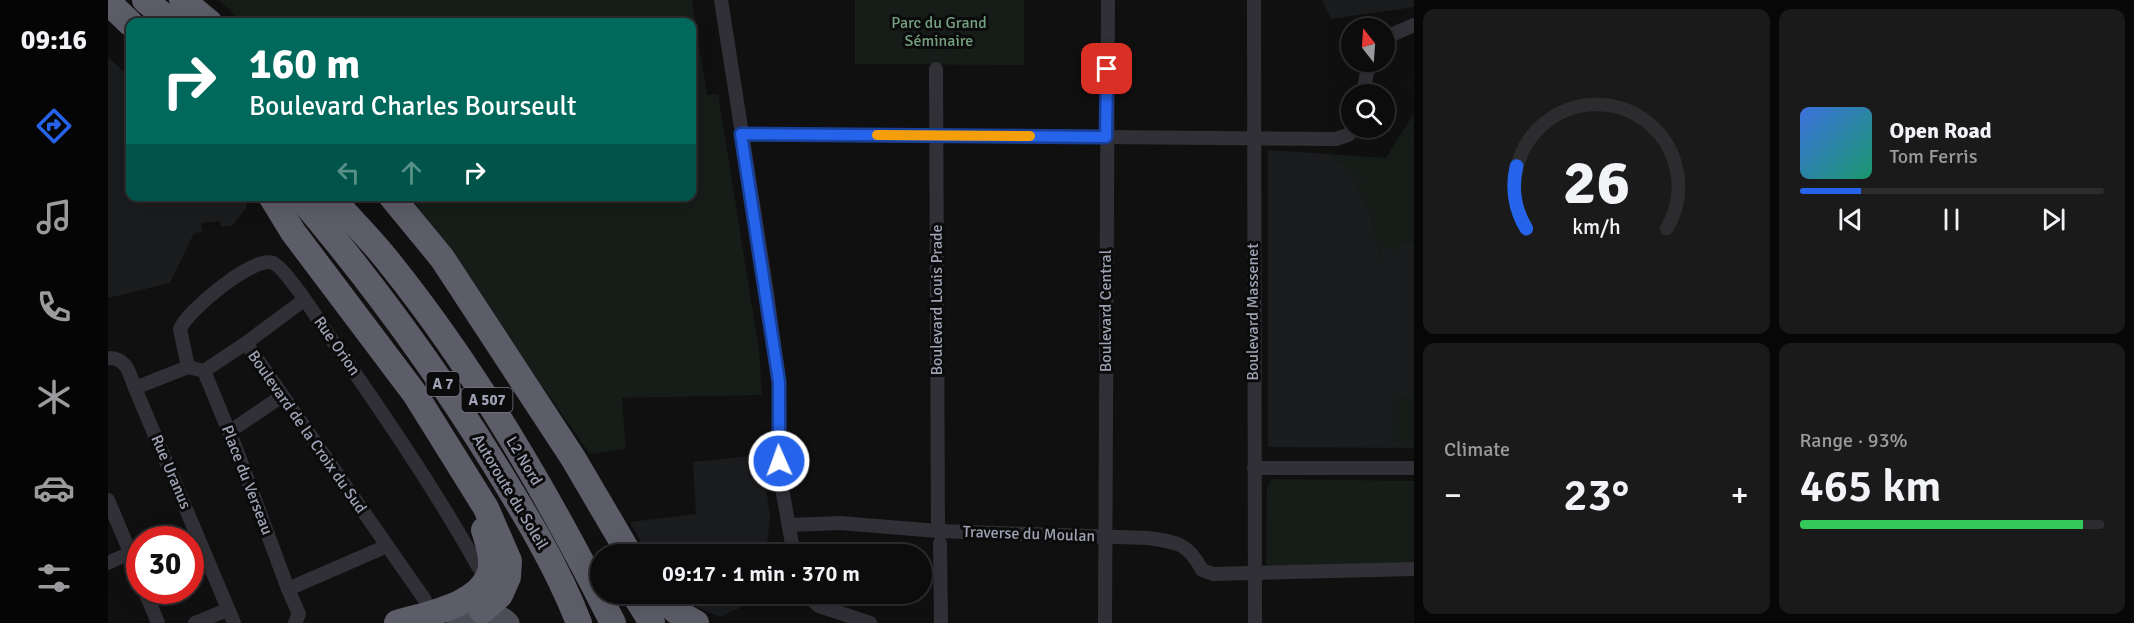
<!DOCTYPE html>
<html lang="en">
<head>
<meta charset="utf-8">
<style>
  :root { --surface:#0c0c0d; --page:#1a1a1b; --text:#f1f3f6; --muted:#9a9b9d; --line:#2c2c2e; --accent:#2563eb }
  body { margin:0; font-family:Signika,sans-serif; background:var(--page); color:var(--text); height:100vh; display:flex; flex-direction:column; font-size:22px; white-space:nowrap }
  * { box-sizing:border-box; margin:0 }
  p { font-size:20px; color:var(--muted) }
  .icon { flex:none; width:33px; height:33px; fill:none; stroke:currentColor; stroke-width:2; stroke-linecap:round; stroke-linejoin:round }
  .map { position:relative; flex:1; overflow:hidden }
  .details { display:flex; flex-direction:column; gap:9px; padding:9px; background:#070707; width:720px }
  .details>* { flex:none }
  .guide { position:absolute; left:18px; top:18px; width:570px; height:183px; border-radius:12px; box-shadow:0 6px 24px #0002,0 0 0 2px var(--line); background:#00695c; color:#fff; overflow:hidden }
  .needle { width:39px; rotate:343deg }
  .tools { position:absolute; left:1233px; top:18px; display:grid; gap:12px }
  .tools a { display:grid; place-items:center; width:54px; height:54px; border-radius:50%; background:var(--surface); box-shadow:0 6px 24px #0002,0 0 0 2px var(--line); font-size:30px }
  .speed { position:absolute; left:18px; top:526px; display:flex; gap:12px; font-size:30px; font-weight:700; text-align:center }
  .speed>* { display:grid; place-content:center; width:78px; height:78px; border-radius:50%; background:var(--surface); box-shadow:0 6px 24px #0002,0 0 0 2px var(--line); line-height:1 }
  .speed .limit { border:9px solid #d22; background:#fff; color:#111 }
  .pin { position:absolute; display:grid; place-items:center; width:51px; height:51px; color:#fff; margin:-26px; border-radius:12px; box-shadow:0 3px 9px #0006 }
  .me { position:absolute; width:66px; margin:-33px; rotate:358deg; stroke-linejoin:round; filter:drop-shadow(0 0 4px #0008) }
  .turn { display:flex; align-items:center; gap:21px; height:126px; padding:0 24px; font-size:27px }
  .turn .icon { width:78px; height:78px; stroke-width:2.5 }
  .turn b { display:block; font-size:42px; line-height:51px }
  .lanes { display:flex; align-items:center; height:57px; padding:0 24px; background:#0003; justify-content:center; gap:30px; direction:ltr }
  .lanes .off { opacity:.35 }
  .big { font-size:45px; font-weight:600; line-height:1.1 }
  .details .widget { flex:1; display:flex; flex-direction:column; justify-content:center; gap:9px; min-width:0; padding:0 21px; border-radius:12px; background:var(--page) }
  .details .dial { align-items:center; gap:0 }
  .dial svg { height:156px; overflow:visible; fill:none; stroke:var(--line); stroke-width:7; stroke-linecap:round; text-anchor:middle }
  .dial text { fill:var(--text); stroke:none }
  .song { display:flex; align-items:center; gap:18px }
  .cover { width:72px; height:72px; border-radius:9px; background:linear-gradient(135deg,hsl(220 70% 55%),hsl(160 70% 35%)) }
  .played { height:6px; border-radius:3px; background:linear-gradient(90deg,var(--accent) 20%,var(--line) 20%) }
  .keys { display:flex; justify-content:space-around; direction:ltr }
  .heat { display:flex; justify-content:space-between; align-items:center; font-size:33px; direction:ltr }
  .charge { height:9px; border-radius:4px; background:linear-gradient(90deg,#34c759 93%,var(--line) 0) }
  .details .tiles { flex:1; display:grid; gap:9px; grid-template-columns:repeat(2,1fr) }
  .trip { position:absolute; left:482px; top:544px; width:342px; height:60px; border-radius:30px; background:var(--surface); box-shadow:0 6px 24px #0002,0 0 0 2px var(--line); font-weight:600; line-height:60px; text-align:center }
  main { display:flex; flex:1; min-height:0 }
  .tab-bar { display:flex; flex-direction:column; width:108px; justify-content:space-around; align-items:center; background:#050505; color:var(--muted) }
  .tab-bar .icon { width:42px; height:42px }
  .tab-bar .on { color:var(--accent) }
  .tab-bar b { font-size:27px; color:var(--text) }
  .map>svg:first-child { display:block }
  .built { fill:#1b1c1e }
  .green { fill:#161c18 }
  .lines { fill:none; stroke-linecap:round; stroke-linejoin:round }
  .minor { stroke:#313037; stroke-width:14 }
  .primary { stroke:#4c4d56; stroke-width:21 }
  .motorway { stroke:#5c5d68; stroke-width:26 }
  .route-casing { stroke:#184099; stroke-width:15 }
  .route { stroke:#2563eb; stroke-width:10 }
  .slow { stroke:#f59e0b; stroke-width:10 }
  .labels { text-anchor:middle; dominant-baseline:central; stroke-width:6; stroke-linejoin:round; paint-order:stroke }
  .shield { fill:#0b0b0c; stroke:#737582; stroke-width:1.5 }
  .shield-label { font-size:15px; font-weight:bold; fill:#9fa2b4 }
  .park-label { font-size:16px; fill:#74a17f; stroke:#0b0b0c }
  .street-label { font-size:16px; fill:#9fa2b4; stroke:#0b0b0c }
</style>
</head>
<body>
<main>
<nav class="tab-bar">
<b>09:16</b>
<svg class="icon on" aria-label="directions" viewBox="0 0 24 24"><path d="M12 3l9 9-9 9-9-9zM9 14v-3h6M13 9l2 2-2 2"/></svg>
<svg class="icon" aria-label="music" viewBox="0 0 24 24"><path d="M9 18V5l10-2v13"/><circle cx="6" cy="18" r="3"/><circle cx="16" cy="16" r="3"/></svg>
<svg class="icon" aria-label="phone" viewBox="0 0 24 24"><path d="M5 4h4l2 5-3 2q2 4 5 5l2-3 5 2v4C11 20 4 13 5 4z"/></svg>
<svg class="icon" aria-label="climate" viewBox="0 0 24 24"><path d="M12 3v18M4 7l16 10M4 17L20 7"/></svg>
<svg class="icon" aria-label="car" viewBox="0 0 24 24"><path d="M5 17H2v-5l4-1 3-4h7l3 4 3 1v5h-3M9 17h6M6 11h13"/><circle cx="7" cy="17" r="2"/><circle cx="17" cy="17" r="2"/></svg>
<svg class="icon" aria-label="filters" viewBox="0 0 24 24"><path d="M4 7h16M4 17h16"/><circle cx="9" cy="7" r="2"/><circle cx="15" cy="17" r="2"/></svg>
</nav>
<div class="map">
<svg width="1306" height="623" viewBox="0 0 1306 623">
  <rect width="100%" height="100%" fill="#101011"/>
  <g class="built">
    <path d="M 1214,0 L 1306,0 L 1306,7 L 1223,19 Z"/>
    <path d="M 0,57 L 22,77 L 22,196 L 138,197 L 138,208 L 124,226 L 113,227 L 112,221 L 93,223 L 94,232 L 86,233 L 62,283 L 0,298 Z"/>
    <path d="M 1160,150 L 1220,154 L 1256,182 L 1249,189 L 1259,203 L 1269,240 L 1306,240 L 1306,448 L 1160,447 Z"/>
    <path d="M 654,455 L 662,517 L 658,555 L 540,555 L 522,522 L 588,514 L 585,462 Z"/>
    <path d="M 568,594 L 643,594 L 638,605 L 612,617 L 573,600 Z"/>
  </g>
  <g class="green">
    <path d="M 111,0 L 584,0 L 599,95 L 610,94 L 651,350 L 654,395 L 514,398 L 518,449 L 482,454 L 435,387 L 431,387 L 430,380 L 303,197 L 584,196 L 584,22 L 134,22 Z"/>
    <path d="M 747,0 L 916,0 L 916,65 L 747,64 Z"/>
    <path d="M 1306,113 L 1306,244 L 1293,244 L 1293,249 L 1275,248 L 1274,262 L 1259,203 L 1249,189 L 1255,182 L 1220,154 L 1278,158 Z"/>
    <path d="M 1286,398 L 1306,398 L 1306,442 L 1285,442 Z"/>
    <path d="M 1164,479 L 1306,481 L 1306,566 L 1158,570 L 1159,487 Z"/>
  </g>
  <g class="lines">
    <g class="minor">
      <path d="M 613,0 L 659,293 L 671,382 L 672,477 L 686,555"/>
      <path d="M 1146,0 L 1147,623"/>
      <path d="M 1276,38 L 1306,25"/>
      <path d="M 828,69 L 830,531"/>
      <path d="M 1255,94 L 1261,62"/>
      <path d="M 633,134 L 1228,139 L 1240,135 L 1247,128"/>
      <path d="M 138,343 L 196,300"/>
      <path d="M 0,358 C 19,358 21,372 27,388 L 80,367 L 96,371 L 138,343 L 317,600"/>
      <path d="M 80,367 L 72,329 C 79,311 146,255 165,263 C 176,267 207,314 215,327 C 270,406 324,484 371,568"/>
      <path d="M 96,371 L 129,451 L 180,589"/>
      <path d="M 27,388 L 126,623"/>
      <path d="M 121,432 L 174,396"/>
      <path d="M 1146,468 L 1306,468"/>
      <path d="M 0,500 L 32,576"/>
      <path d="M 682,525 L 732,523 L 830,531 L 1040,538 C 1069,542 1080,543 1094,570 L 1105,574 L 1306,569"/>
      <path d="M 832,543 L 833,623"/>
      <path d="M 0,563 L 22,553"/>
      <path d="M 37,591 L 50,623"/>
      <path d="M 698,594 L 711,606 L 762,623"/>
      <path d="M 87,623 L 119,610"/>
      <path d="M 187,623 L 191,614 L 180,589 L 279,546"/>
      <path d="M 997,623 L 1000,0"/>
    </g>
    <path class="primary" d="M 349,623 C 364,607 386,608 401,623"/>
    <g class="motorway">
      <path d="M 37,0 L 63,22"/>
      <path d="M 74,0 L 101,22"/>
      <path d="M 0,2 L 22,23"/>
      <path d="M 163,196 L 185,232 L 307,394 L 378,508 L 401,561 L 400,577 L 392,595 L 374,611"/>
      <path d="M 191,196 C 262,280 327,368 385,462 C 417,514 449,566 471,623"/>
      <path d="M 222,196 C 241,218 262,238 280,261 C 369,372 441,496 505,623"/>
      <path d="M 283,196 L 334,258 L 465,458 L 522,555"/>
      <path d="M 526,594 L 544,623"/>
      <path d="M 548,594 L 569,612 L 588,623"/>
      <path d="M 289,623 C 318,614 372,606 382,572 C 386,559 380,543 376,530"/>
    </g>
  </g>
  <g class="lines">
    <defs>
      <path id="route" d="M 671,461 L 671,382 L 633,134 L 998,137 L 999,69"/>
    </defs>
    <use href="#route" class="route-casing"/>
    <use href="#route" class="route"/>
    <path class="slow" d="M 769,135 L 922,136"/>
  </g>
  <g class="labels">
    <g class="shield">
      <rect x="318.5" y="372" width="33" height="24" rx="4.5"/>
      <rect x="353.5" y="388" width="51" height="24" rx="4.5"/>
    </g>
    <g class="shield-label">
      <text x="335" y="384">A 7</text>
      <text x="379" y="400">A 507</text>
    </g>
    <g class="park-label">
      <text x="831" y="23">Parc du Grand<tspan x="831" dy="18">Séminaire</tspan></text>
    </g>
    <g class="street-label">
      <text transform="translate(829 300) rotate(-90)">Boulevard Louis Prade</text>
      <text transform="translate(998 311) rotate(-90)">Boulevard Central</text>
      <text transform="translate(1145 312) rotate(-90)">Boulevard Massenet</text>
      <text transform="translate(229 346) rotate(55)">Rue Orion</text>
      <text transform="translate(199 432) rotate(55)">Boulevard de la Croix du Sud</text>
      <text transform="translate(416 461) rotate(59)">L2 Nord</text>
      <text transform="translate(63 472) rotate(67)">Rue Uranus</text>
      <text transform="translate(139 480) rotate(69)">Place du Verseau</text>
      <text transform="translate(402 492) rotate(59)">Autoroute du Soleil</text>
      <text transform="translate(921 534) rotate(2)">Traverse du Moulan</text>
    </g>
  </g>
</svg>
<div class="tools">
<a><svg class="needle" viewBox="-14 -14 28 28"><path d="M0-13l5 13h-10z" fill="#e53935"/><path d="M0 13l5-13h-10z" fill="#9a9b9d"/></svg></a>
<a><svg class="icon" aria-label="search" viewBox="0 0 24 24"><circle cx="10" cy="10" r="6"/><path d="M15 15l6 6"/></svg></a>
</div>
<div class="speed"><div class="limit">30</div></div>
<div class="pin" style="left:999px;top:69px;background:#d93025"><svg class="icon" aria-label="arrive" viewBox="0 0 24 24"><path d="M6 21V4h12l-3 4 3 4H6"/></svg></div>
<svg class="me" style="left:671px;top:461px" viewBox="-20 -20 40 40"><circle r="17" fill="#2563eb" stroke="#fff" stroke-width="3"/><path d="M0-11L8 9 0 5-8 9z" fill="#fff"/></svg>
<div class="trip">09:17 · 1 min · 370 m</div>
<div class="guide">
<div class="turn"><svg class="icon" aria-label="right" viewBox="0 0 24 24"><path d="M7 20v-9h11M14 6l5 5-5 5"/></svg><div><b>160 m</b>Boulevard Charles Bourseult</div></div>
<div class="lanes"><svg class="icon off" aria-label="left" viewBox="0 0 24 24"><path d="M17 20v-9H6M10 6l-5 5 5 5"/></svg><svg class="icon off" aria-label="ahead" viewBox="0 0 24 24"><path d="M12 20V5M6 11l6-6 6 6"/></svg><svg class="icon" aria-label="right" viewBox="0 0 24 24"><path d="M7 20v-9h11M14 6l5 5-5 5"/></svg></div>
</div>
</div>
<section class="details">
<div class="tiles">
<div class="widget dial"><svg viewBox="0 0 100 80">
<path d="M14 69A42 42 0 1 1 86 69"/>
<path d="M14 69A42 42 0 0 1 9 37" stroke="#2563eb"/>
<text x="50" y="56" font-size="32" font-weight="700">26</text>
<text x="50" y="72" font-size="11">km/h</text>
</svg></div>
<div class="widget">
<div class="song"><i class="cover"></i><div><b>Open Road</b><p>Tom Ferris</p></div></div>
<div class="played"></div>
<div class="keys"><svg class="icon" aria-label="previous" viewBox="0 0 24 24"><path d="M18 5L8 12l10 7zM5 5v14"/></svg><svg class="icon" aria-label="pause" viewBox="0 0 24 24"><path d="M8 5v14M16 5v14"/></svg><svg class="icon" aria-label="next" viewBox="0 0 24 24"><path d="M6 5l10 7-10 7zM19 5v14"/></svg></div>
</div>
<div class="widget"><p>Climate</p>
<div class="heat"><a>−</a><b class="big">23°</b><a>+</a></div>
</div>
<div class="widget"><p>Range · 93%</p><b class="big">465 km</b><div class="charge"></div></div>
</div>
</section>
</main>
</body>
</html>
